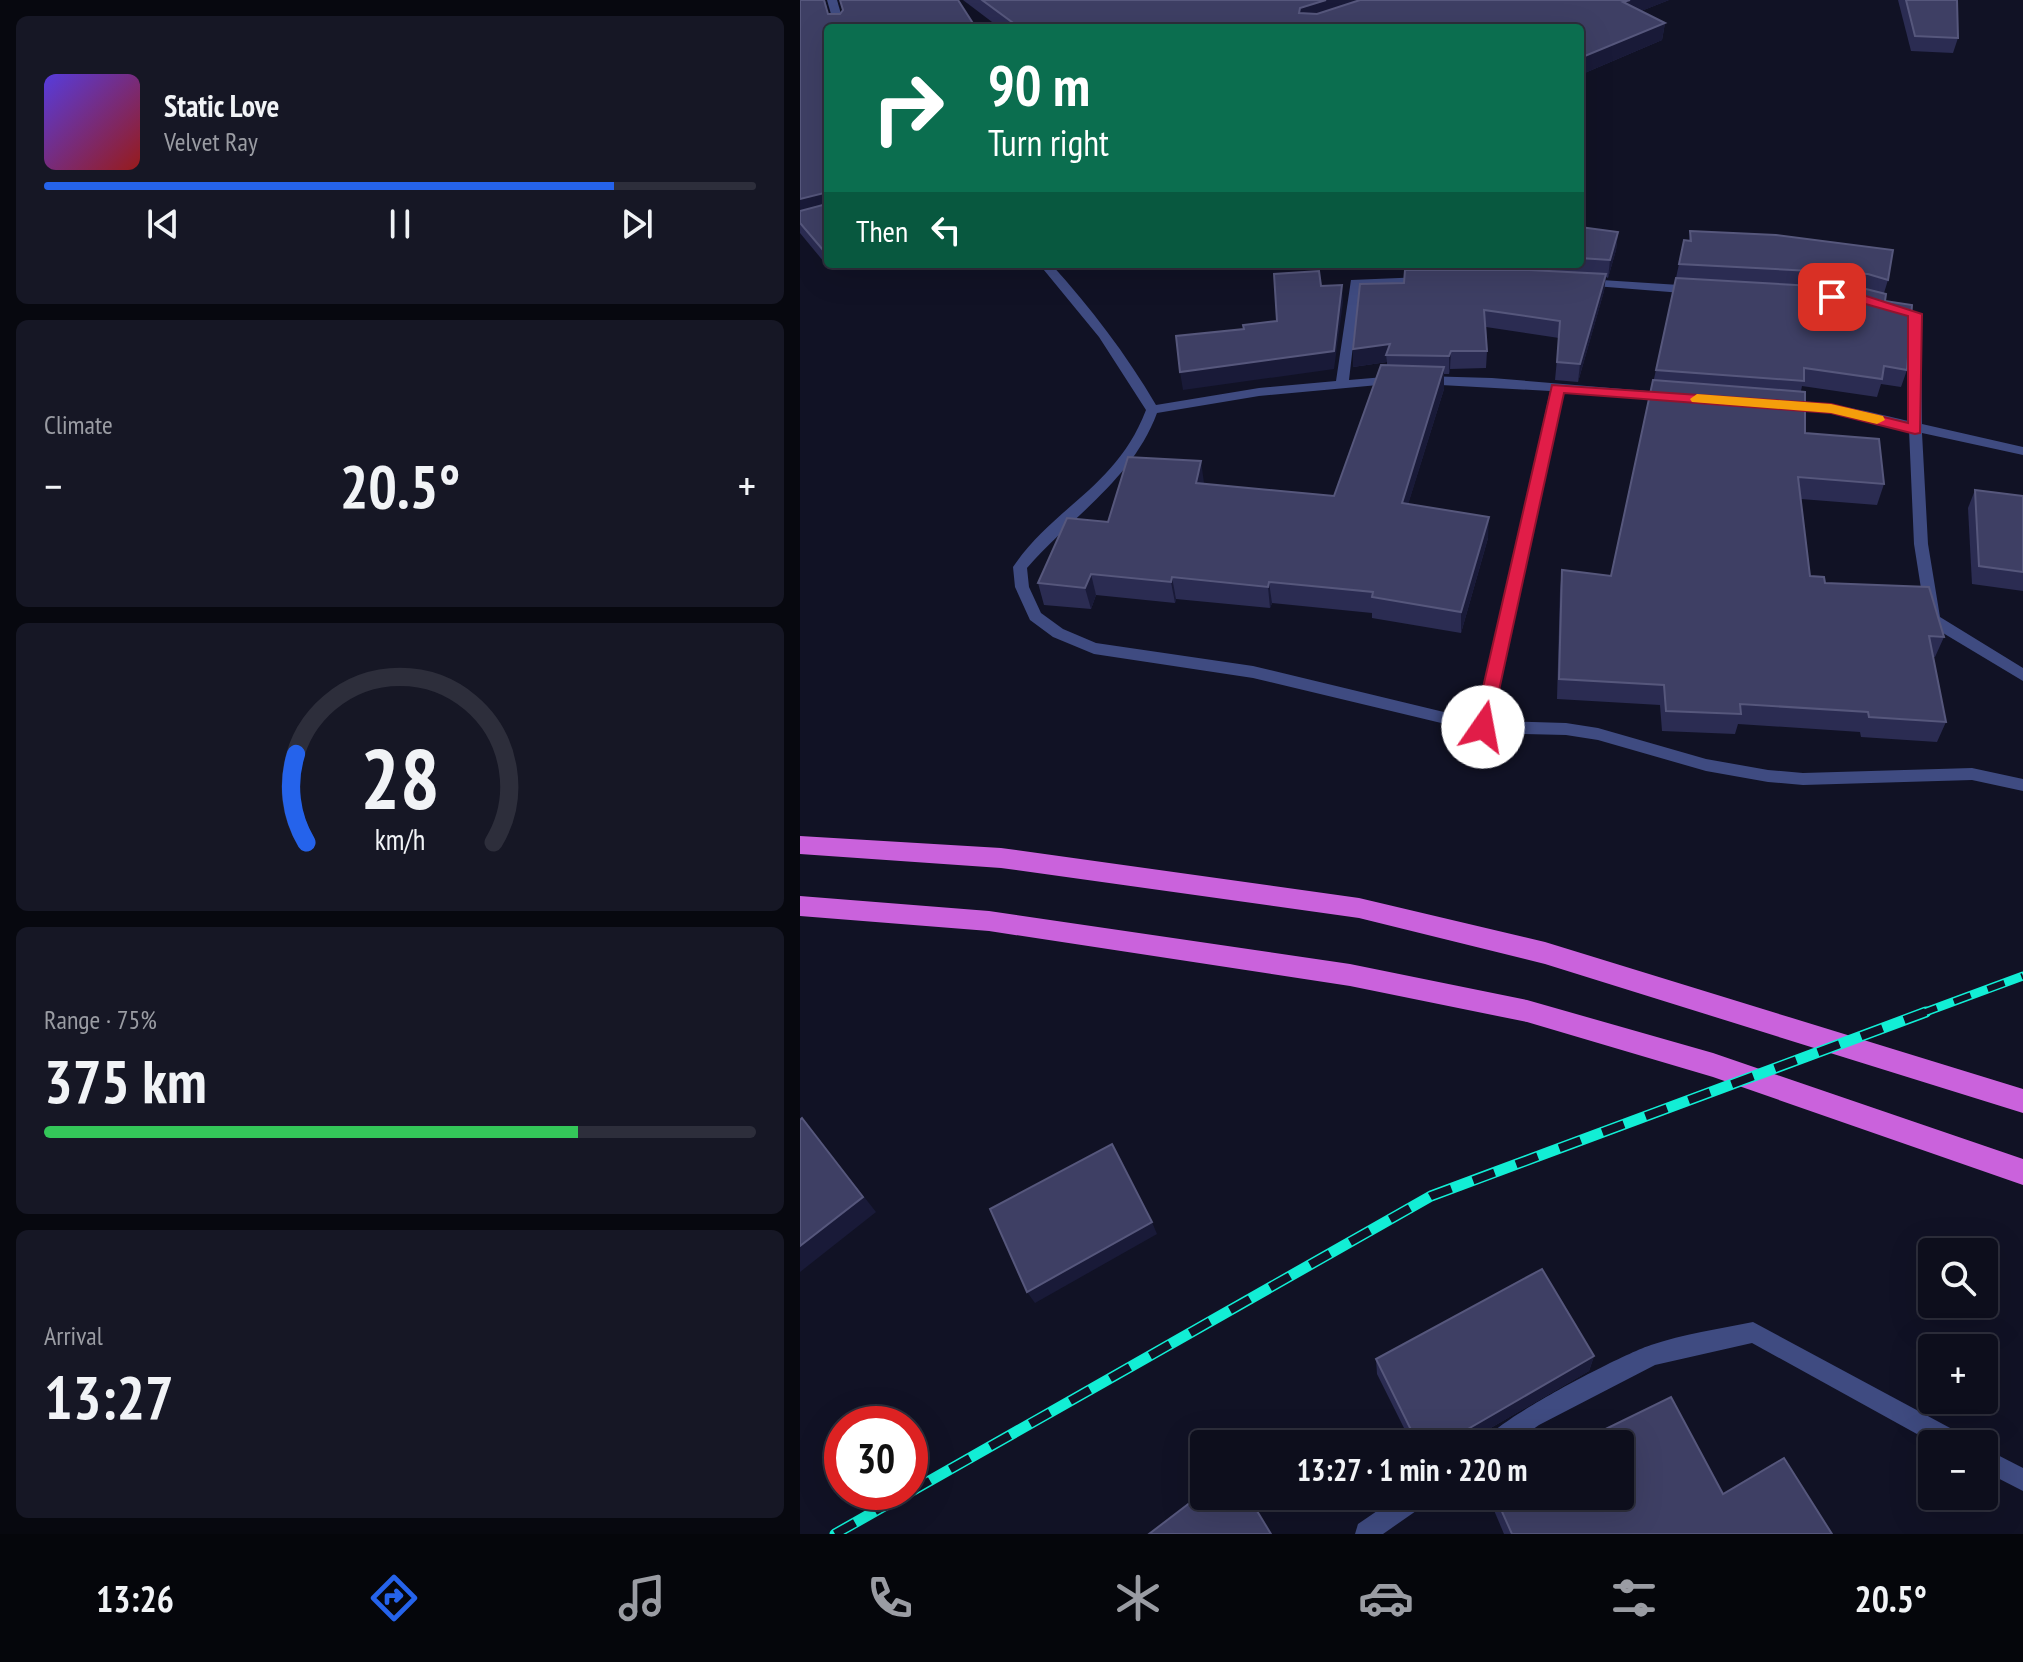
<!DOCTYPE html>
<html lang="en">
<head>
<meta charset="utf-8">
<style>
  :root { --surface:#0d0e1c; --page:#161725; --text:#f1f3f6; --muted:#9a9ca3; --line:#2d2e3b; --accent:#2563eb }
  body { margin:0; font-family:"PT Sans Narrow",sans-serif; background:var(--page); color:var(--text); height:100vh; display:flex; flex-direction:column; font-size:30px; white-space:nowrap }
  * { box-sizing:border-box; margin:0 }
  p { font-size:26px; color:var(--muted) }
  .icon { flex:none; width:44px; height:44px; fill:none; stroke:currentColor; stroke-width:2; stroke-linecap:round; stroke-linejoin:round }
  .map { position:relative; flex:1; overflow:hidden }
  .details { display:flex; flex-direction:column; gap:16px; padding:16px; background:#07080f; width:800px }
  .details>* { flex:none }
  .hud { position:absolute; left:24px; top:24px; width:760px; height:244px; border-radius:8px; box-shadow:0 8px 32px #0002,0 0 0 2px var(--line); background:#0b6e4f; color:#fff; overflow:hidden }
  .tools { position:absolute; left:1118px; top:1238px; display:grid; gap:16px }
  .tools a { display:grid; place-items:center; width:80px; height:80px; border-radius:8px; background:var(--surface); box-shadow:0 8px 32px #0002,0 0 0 2px var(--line); font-size:40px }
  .speed { position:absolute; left:24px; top:1406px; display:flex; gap:16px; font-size:40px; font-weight:700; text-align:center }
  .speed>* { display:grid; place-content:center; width:104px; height:104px; border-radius:50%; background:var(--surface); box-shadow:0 8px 32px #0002,0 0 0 2px var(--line); line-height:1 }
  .speed .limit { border:12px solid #d22; background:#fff; color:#111 }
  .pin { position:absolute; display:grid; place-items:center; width:68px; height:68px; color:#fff; margin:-34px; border-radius:16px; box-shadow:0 4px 12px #0006 }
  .me { position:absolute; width:88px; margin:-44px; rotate:12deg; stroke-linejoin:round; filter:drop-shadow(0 0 6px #0008) }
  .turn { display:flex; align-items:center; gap:28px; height:168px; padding:0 32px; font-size:36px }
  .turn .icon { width:104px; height:104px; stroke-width:2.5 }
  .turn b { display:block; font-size:56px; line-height:68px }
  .then { display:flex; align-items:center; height:76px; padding:0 32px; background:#0003; gap:16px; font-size:30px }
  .big { font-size:60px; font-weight:700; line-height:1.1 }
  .details .widget { flex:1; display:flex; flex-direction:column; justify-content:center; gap:12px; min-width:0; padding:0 28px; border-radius:12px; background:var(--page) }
  .details .dial { align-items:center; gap:0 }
  .dial svg { height:208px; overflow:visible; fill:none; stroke:var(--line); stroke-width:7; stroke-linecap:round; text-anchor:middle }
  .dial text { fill:var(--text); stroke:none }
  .song { display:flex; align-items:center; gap:24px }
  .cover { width:96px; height:96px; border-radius:12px; background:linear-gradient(135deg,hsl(250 70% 55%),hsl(0 70% 35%)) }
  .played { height:8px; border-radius:4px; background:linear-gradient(90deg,var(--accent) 80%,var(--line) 80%) }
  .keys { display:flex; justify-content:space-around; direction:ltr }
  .heat { display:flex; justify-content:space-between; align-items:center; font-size:44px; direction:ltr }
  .charge { height:12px; border-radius:6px; background:linear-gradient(90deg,#34c759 75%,var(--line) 0) }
  .trip { position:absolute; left:390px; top:1430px; width:444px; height:80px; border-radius:8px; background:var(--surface); box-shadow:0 8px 32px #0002,0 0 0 2px var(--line); font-weight:700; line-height:80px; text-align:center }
  .tab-bar { display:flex; height:128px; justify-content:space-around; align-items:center; background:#05060b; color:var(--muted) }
  .tab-bar .icon { width:56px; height:56px }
  .tab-bar .selected { color:var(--accent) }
  .tab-bar b { font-size:36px; color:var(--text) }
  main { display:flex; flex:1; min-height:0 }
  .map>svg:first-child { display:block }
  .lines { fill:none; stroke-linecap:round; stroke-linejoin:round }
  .minor { fill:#3f4b81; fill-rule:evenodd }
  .trunk { fill:#ca62dc; fill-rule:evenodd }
  .rail-far1-casing { stroke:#12eed5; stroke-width:9 }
  .rail-casing { stroke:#12eed5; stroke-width:11 }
  .rail-far1 { stroke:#111225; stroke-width:6; stroke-dasharray:18; stroke-linecap:butt }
  .rail { stroke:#111225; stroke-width:8; stroke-dasharray:23; stroke-linecap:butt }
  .wall { fill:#2b2c52 }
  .shaded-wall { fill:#191a38 }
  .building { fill:#3e3f64; stroke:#56577c; stroke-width:2 }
  .route { fill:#e11d48; stroke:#92132f; stroke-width:2 }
  .slow { fill:#f59e0b }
</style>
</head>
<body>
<main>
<section class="details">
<div class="widget">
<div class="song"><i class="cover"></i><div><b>Static Love</b><p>Velvet Ray</p></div></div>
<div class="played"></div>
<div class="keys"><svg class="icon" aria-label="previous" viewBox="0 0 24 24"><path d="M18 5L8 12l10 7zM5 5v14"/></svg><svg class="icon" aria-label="pause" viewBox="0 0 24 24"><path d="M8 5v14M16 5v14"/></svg><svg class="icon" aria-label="next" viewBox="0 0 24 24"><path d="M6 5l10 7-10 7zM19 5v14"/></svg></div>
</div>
<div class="widget"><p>Climate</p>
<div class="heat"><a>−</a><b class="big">20.5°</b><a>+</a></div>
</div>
<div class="widget dial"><svg viewBox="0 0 100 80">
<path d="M14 69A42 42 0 1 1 86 69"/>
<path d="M14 69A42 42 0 0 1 10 35" stroke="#2563eb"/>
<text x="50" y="56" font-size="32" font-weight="700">28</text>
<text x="50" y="72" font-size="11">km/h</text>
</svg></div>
<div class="widget"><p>Range · 75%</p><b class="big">375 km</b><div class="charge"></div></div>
<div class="widget"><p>Arrival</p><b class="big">13:27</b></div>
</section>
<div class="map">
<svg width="1223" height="1534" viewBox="0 0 1223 1534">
  <rect width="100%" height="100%" fill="#111225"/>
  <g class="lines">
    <g class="minor">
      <path d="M 27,0 L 37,0 L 45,28 L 35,28 Z"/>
      <path d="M 239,264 L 251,264 C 291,308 326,354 356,405 L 459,388 L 536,381 L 551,280 L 623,277 L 629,281 L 623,285 L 560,285 L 549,380 L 596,376 L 602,380 L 600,383 L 459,396 L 357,413 C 332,480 272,516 227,568 L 229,587 L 241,613 L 263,629 L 296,643 L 453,666 L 677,720 L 750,391 L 623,384 L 617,380 L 623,376 L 692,378 L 871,393 L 876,394 L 876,400 L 763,392 L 692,721 L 766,723 L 798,728 L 906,759 L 968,770 L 1003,773 L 1172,768 L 1223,779 L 1223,791 L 1172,780 L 1003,785 L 968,782 L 906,771 L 798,740 L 766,735 L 683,733 L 453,678 L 294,654 L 253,637 L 230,620 L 215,587 L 213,567 C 255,505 316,488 346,410 L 299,337 Z"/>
      <path d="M 786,279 L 895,286 L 901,290 L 895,294 L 782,285 L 780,283 Z"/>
      <path d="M 1093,303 L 1121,314 L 1122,424 L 1223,447 L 1223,455 L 1122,433 L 1128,544 L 1140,617 L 1223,668 L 1223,681 L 1128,624 L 1126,620 L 1114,544 L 1109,430 L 1031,412 L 986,409 L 980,405 C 997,392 1085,416 1109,421 L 1109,316 L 1089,310 L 1087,307 Z"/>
      <path d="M 953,1322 L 1165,1436 L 1168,1444 L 1135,1444 L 952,1343 L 855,1365 L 739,1425 L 712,1444 L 682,1444 C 691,1422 823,1354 851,1345 C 883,1334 919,1329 953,1322 Z"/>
      <path d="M 1184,1448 L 1223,1468 L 1223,1491 L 1184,1471 Z"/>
      <path d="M 599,1496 L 629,1496 L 626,1504 L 583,1534 L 555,1534 L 558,1524 Z"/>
    </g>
    <g class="trunk">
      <path d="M 0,836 L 201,848 L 559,898 L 745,942 L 1223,1089 L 1223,1113 L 745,964 L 559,918 L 201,868 L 0,854 Z"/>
      <path d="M 0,896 L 189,911 L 550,964 L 727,1000 L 913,1053 L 1223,1159 L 1223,1185 L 913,1077 L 727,1022 L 550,986 L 189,931 L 0,916 Z"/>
    </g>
    <defs>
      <path id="rail-far1" d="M 1120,1014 L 1223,976"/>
      <g id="rail">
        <path d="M 110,1492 L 631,1196 L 1126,1012"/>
        <path d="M 35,1534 L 109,1492"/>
      </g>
    </defs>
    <use href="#rail-far1" class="rail-far1-casing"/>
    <use href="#rail" class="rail-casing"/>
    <use href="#rail-far1" class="rail-far1"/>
    <use href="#rail" class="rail"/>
  </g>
  <g class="wall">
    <path d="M 0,0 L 25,0 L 28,14 L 40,14 L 158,0 L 28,264 L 41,264 L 29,268 L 0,233 Z"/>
    <path d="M 163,0 L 869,0 L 841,11 L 865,23 L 862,40 L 780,75 L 780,28 L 200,28 Z"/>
    <path d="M 1098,0 L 1157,0 L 1158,38 L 1153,53 L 1111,51 Z"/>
    <path d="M 780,227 L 818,232 L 816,250 L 808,278 L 806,277 L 804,291 L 778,382 L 755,380 L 759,338 L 686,327 L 687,351 L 686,368 L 650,369 L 649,374 L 644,374 L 644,389 L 608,504 L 688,538 L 661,633 L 572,618 L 572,613 L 472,603 L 470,608 L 376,599 L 375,603 L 296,595 L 291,609 L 244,605 L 238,583 L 308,522 L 404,484 L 534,496 L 587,365 L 587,362 L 553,367 L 553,349 L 604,283 L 605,264 L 780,264 Z"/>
    <path d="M 890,231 L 976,235 L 1088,280 L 1084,293 L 1085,301 L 1107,370 L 1101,387 L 1081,384 L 1077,397 L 1002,386 L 1001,391 L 1005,433 L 1084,484 L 1077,505 L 1001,499 L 1010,576 L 1144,637 L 1135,657 L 1133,657 L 1146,722 L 1137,742 L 1061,737 L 1060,732 L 938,724 L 935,734 L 862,731 L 860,705 L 757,699 L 760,590 L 762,570 L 811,576 L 879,264 L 889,240 Z"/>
    <path d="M 1175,490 L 1223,496 L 1223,591 L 1172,584 L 1168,508 Z"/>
    <path d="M 794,1356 L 789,1371 L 663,1444 L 612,1444 L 577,1374 L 576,1359 Z"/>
    <path d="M 688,1496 L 820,1496 L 1032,1534 L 704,1534 Z"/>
  </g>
  <g class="shaded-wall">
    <path d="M 526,0 L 577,0 L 501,25 L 499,13 L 500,8 Z"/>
    <path d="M 830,0 L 869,0 L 821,19 L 823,2 Z"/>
    <path d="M 865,23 L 862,40 L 780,75 L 780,58 Z"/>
    <path d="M 24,193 L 28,206 L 0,219 L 0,199 Z"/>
    <path d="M 818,232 L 816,250 L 808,278 L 810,260 Z"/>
    <path d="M 28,248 L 28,264 L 41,264 L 29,268 L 23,250 Z"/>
    <path d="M 61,264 L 76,264 L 62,268 Z"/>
    <path d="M 806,274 L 804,291 L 778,382 L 780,364 Z"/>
    <path d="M 542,285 L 543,302 L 534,369 L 383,390 L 380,372 L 534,351 Z"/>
    <path d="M 590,344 L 586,355 L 587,362 L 553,367 L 553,349 Z"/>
    <path d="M 651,351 L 650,369 L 649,374 L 649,356 Z"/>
    <path d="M 644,367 L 644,389 L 602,524 L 602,503 Z"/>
    <path d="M 401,461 L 404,483 L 399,504 L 396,483 Z"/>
    <path d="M 689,517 L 688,538 L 661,633 L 661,612 Z"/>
    <path d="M 291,574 L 296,595 L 291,609 L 285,588 Z"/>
    <path d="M 372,577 L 376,599 L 375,603 L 371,582 Z"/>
    <path d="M 469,582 L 472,603 L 470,608 L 468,587 Z"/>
    <path d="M 2,1118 L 76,1212 L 0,1272 L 0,1246 Z"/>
    <path d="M 352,1222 L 357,1234 L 235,1303 L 227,1292 Z"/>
    <path d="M 794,1356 L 789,1371 L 663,1444 L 642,1444 Z"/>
  </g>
  <g class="building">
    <path d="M 0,0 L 24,0 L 28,14 L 40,14 L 43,10 L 40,0 L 158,0 L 176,28 L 28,28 L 28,248 L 23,250 L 0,223 L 0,211 L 23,205 L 24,193 L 0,199 Z"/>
    <path d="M 182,0 L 526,0 L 500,8 L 499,13 L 517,14 L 560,0 L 830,0 L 823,2 L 865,23 L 780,58 L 780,28 L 220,28 Z"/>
    <path d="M 1106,0 L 1157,0 L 1158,38 L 1115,36 Z"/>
    <path d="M 780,227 L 818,232 L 810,260 L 780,258 Z"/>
    <path d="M 890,231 L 976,235 L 1093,250 L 1088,280 L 1068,274 L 879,264 L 884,240 L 891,241 Z"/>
    <path d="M 605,270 L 729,270 L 806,274 L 780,364 L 757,362 L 760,321 L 684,310 L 687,351 L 651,351 L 649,356 L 586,355 L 590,344 L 553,349 L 560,284 L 604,283 Z"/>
    <path d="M 519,271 L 521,286 L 542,285 L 534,351 L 380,372 L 376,336 L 444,329 L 443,325 L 477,321 L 474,274 Z"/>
    <path d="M 876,278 L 1066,289 L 1086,294 L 1085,301 L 1112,305 L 1107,370 L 1084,366 L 1082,379 L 1004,368 L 1004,381 L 856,370 Z"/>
    <path d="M 581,365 L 644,367 L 602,503 L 689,517 L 661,612 L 572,597 L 573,592 L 469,582 L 468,587 L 372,577 L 371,582 L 291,574 L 285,588 L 238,583 L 267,518 L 308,522 L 328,457 L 401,461 L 396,483 L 534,496 Z"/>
    <path d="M 853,380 L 1005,392 L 1005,433 L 1079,439 L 1084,484 L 998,477 L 1010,576 L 1024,577 L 1025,583 L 1129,587 L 1144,637 L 1129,636 L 1146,722 L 1069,717 L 1068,712 L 940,704 L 941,714 L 866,711 L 864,685 L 759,679 L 762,570 L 811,576 Z"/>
    <path d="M 1175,490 L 1223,496 L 1223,572 L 1179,566 Z"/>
    <path d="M 2,1118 L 63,1197 L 0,1246 L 0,1120 Z"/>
    <path d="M 312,1144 L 352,1222 L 227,1292 L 190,1209 Z"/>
    <path d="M 742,1269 L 794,1356 L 642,1444 L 618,1444 L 576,1359 Z"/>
    <path d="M 871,1397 L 923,1494 L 984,1458 L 1032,1534 L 712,1534 L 695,1496 L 820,1496 L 820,1444 L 775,1444 Z"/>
    <path d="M 404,1492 L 404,1496 L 448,1496 L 471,1534 L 349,1534 Z"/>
  </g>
  <path class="route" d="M 1032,293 L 1063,295 L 1122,314 L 1120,433 L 1115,434 L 1031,413 L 764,393 L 691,727 L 689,732 L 676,732 L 674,727 L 752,385 L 1031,404 L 1108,423 L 1108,316 L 1062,303 L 1028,300 L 1028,295 Z"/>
  <path class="slow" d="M 897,394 L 1031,404 L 1083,416 L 1085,420 L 1077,424 L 1031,413 L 892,402 L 890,399 Z"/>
</svg>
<div class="tools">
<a><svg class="icon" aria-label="search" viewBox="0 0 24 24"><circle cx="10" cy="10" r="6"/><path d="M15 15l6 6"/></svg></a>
<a>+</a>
<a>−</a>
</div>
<div class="speed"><div class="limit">30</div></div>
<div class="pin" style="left:1032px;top:297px;background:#d93025"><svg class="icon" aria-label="arrive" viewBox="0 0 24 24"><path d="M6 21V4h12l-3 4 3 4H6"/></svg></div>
<svg class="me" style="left:683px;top:727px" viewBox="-20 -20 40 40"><circle r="19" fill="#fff"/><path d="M0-13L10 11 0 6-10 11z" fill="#e11d48"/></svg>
<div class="trip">13:27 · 1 min · 220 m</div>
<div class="hud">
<div class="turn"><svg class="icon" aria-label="right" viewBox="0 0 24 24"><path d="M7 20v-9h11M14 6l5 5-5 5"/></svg><div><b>90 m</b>Turn right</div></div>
<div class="then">Then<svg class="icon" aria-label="left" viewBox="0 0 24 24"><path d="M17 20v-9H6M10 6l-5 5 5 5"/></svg></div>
</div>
</div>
</main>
<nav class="tab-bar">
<b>13:26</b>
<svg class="icon selected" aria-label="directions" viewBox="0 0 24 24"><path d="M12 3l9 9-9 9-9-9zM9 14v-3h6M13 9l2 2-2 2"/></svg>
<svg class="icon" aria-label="music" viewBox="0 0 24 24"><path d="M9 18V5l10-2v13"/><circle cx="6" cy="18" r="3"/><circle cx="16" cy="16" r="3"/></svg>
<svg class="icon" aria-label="phone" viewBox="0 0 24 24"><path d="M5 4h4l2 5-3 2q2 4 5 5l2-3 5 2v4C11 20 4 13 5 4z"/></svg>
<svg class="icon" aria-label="climate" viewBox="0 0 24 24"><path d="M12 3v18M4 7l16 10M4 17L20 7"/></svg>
<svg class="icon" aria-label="car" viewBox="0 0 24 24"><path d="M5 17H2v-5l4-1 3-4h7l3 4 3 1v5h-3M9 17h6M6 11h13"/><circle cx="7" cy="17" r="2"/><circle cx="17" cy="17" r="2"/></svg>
<svg class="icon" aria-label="filters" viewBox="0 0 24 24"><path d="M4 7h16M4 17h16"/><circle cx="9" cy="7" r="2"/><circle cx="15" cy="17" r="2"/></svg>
<b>20.5°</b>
</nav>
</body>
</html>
